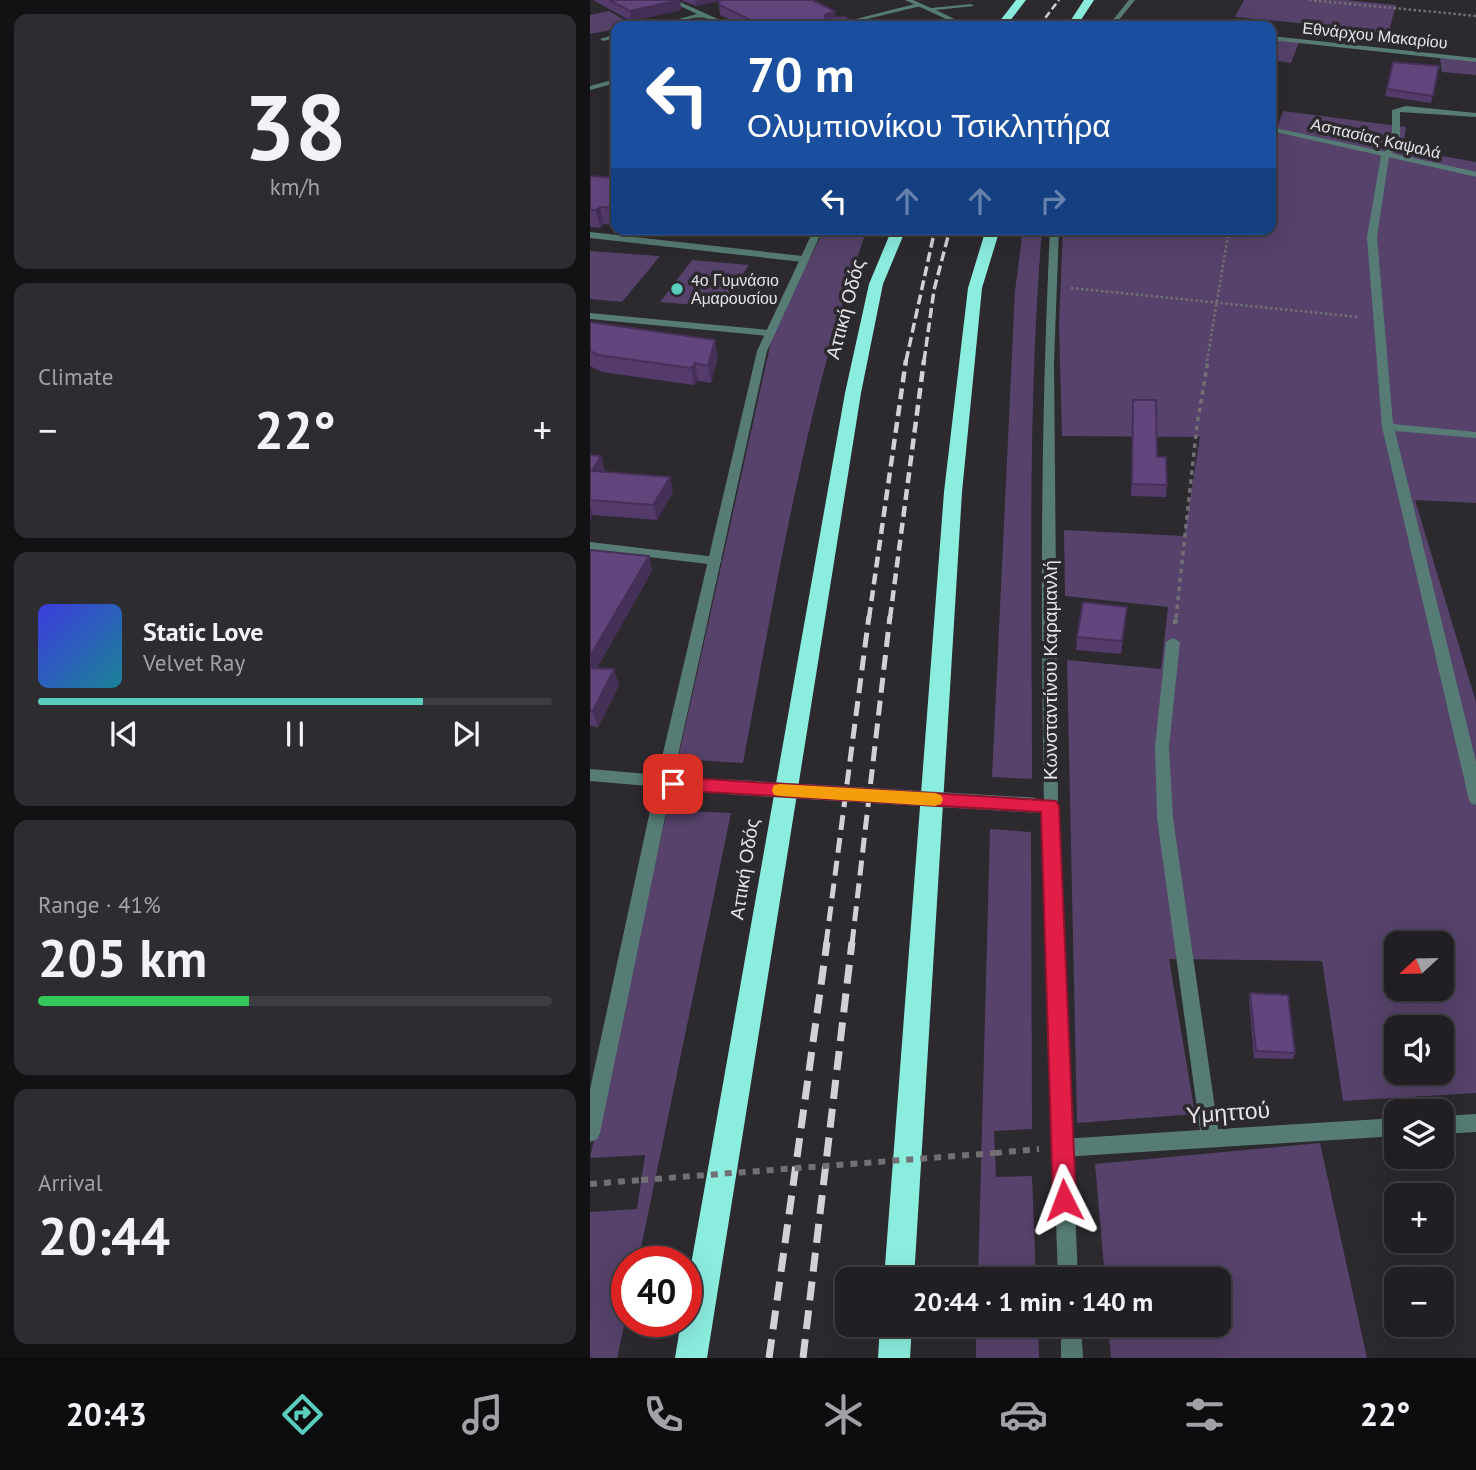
<!DOCTYPE html>
<html lang="en">
<head>
<meta charset="utf-8">
<style>
  :root { --surface:#211f23; --page:#2d2c30; --text:#f1f3f6; --muted:#a2a2a6; --line:#3e3d41; --accent:#5acebd }
  body { margin:0; font-family:"PT Sans",sans-serif; background:var(--page); color:var(--text); height:100vh; display:flex; flex-direction:column; font-size:26px; white-space:nowrap }
  * { box-sizing:border-box; margin:0 }
  p { font-size:23px; color:var(--muted) }
  .icon { flex:none; width:38px; height:38px; fill:none; stroke:currentColor; stroke-width:2; stroke-linecap:round; stroke-linejoin:round }
  .map { position:relative; flex:1; overflow:hidden }
  .panel { display:flex; flex-direction:column; gap:14px; padding:14px; background:#121113; width:590px }
  .panel>* { flex:none }
  .guide { position:absolute; left:21px; top:21px; width:665px; height:214px; border-radius:14px; box-shadow:0 7px 28px #0002,0 0 0 2px var(--line); background:#1a4fa0; color:#fff; overflow:hidden }
  .needle { width:46px; rotate:248deg }
  .tools { position:absolute; left:794px; top:931px; display:grid; gap:14px }
  .tools a { display:grid; place-items:center; width:70px; height:70px; border-radius:14px; background:var(--surface); box-shadow:0 7px 28px #0002,0 0 0 2px var(--line); font-size:35px }
  .speed { position:absolute; left:21px; top:1246px; display:flex; gap:14px; font-size:35px; font-weight:700; text-align:center }
  .speed>* { display:grid; place-content:center; width:91px; height:91px; border-radius:50%; background:var(--surface); box-shadow:0 7px 28px #0002,0 0 0 2px var(--line); line-height:1 }
  .speed .limit { border:10px solid #d22; background:#fff; color:#111 }
  .pin { position:absolute; display:grid; place-items:center; width:60px; height:60px; color:#fff; margin:-30px; border-radius:14px; box-shadow:0 4px 10px #0006 }
  .me { position:absolute; width:77px; margin:-38px; rotate:357deg; stroke-linejoin:round; filter:drop-shadow(0 0 5px #0008) }
  .turn { display:flex; align-items:center; gap:24px; height:147px; padding:0 21px; font-size:32px }
  .turn .icon { width:91px; height:91px; stroke-width:2.5 }
  .turn b { display:block; font-size:49px; line-height:60px }
  .lanes { display:flex; align-items:center; height:66px; padding:0 21px; background:#0003; justify-content:center; gap:35px; direction:ltr }
  .lanes .off { opacity:.35 }
  .big { font-size:52px; font-weight:600; line-height:1.1 }
  .panel .tile { flex:1; display:flex; flex-direction:column; justify-content:center; gap:10px; min-width:0; padding:0 24px; border-radius:14px; background:var(--page) }
  .panel .dial { align-items:center; gap:0 }
  .dial b { font-size:91px; line-height:1 }
  .song { display:flex; align-items:center; gap:21px }
  .cover { width:84px; height:84px; border-radius:10px; background:linear-gradient(135deg,hsl(240 70% 55%),hsl(190 70% 35%)) }
  .played { height:7px; border-radius:4px; background:linear-gradient(90deg,var(--accent) 75%,var(--line) 75%) }
  .keys { display:flex; justify-content:space-around; direction:ltr }
  .heat { display:flex; justify-content:space-between; align-items:center; font-size:38px; direction:ltr }
  .charge { height:10px; border-radius:5px; background:linear-gradient(90deg,#34c759 41%,var(--line) 0) }
  .trip { position:absolute; left:245px; top:1267px; width:396px; height:70px; border-radius:14px; background:var(--surface); box-shadow:0 7px 28px #0002,0 0 0 2px var(--line); font-weight:600; line-height:70px; text-align:center }
  .tabs { display:flex; height:112px; justify-content:space-around; align-items:center; background:#0d0c0e; color:var(--muted) }
  .tabs .icon { width:49px; height:49px }
  .tabs .selected { color:var(--accent) }
  .tabs b { font-size:32px; color:var(--text) }
  main { display:flex; flex:1; min-height:0 }
  .map>svg:first-child { display:block }
  .green { fill:#56426a; fill-rule:evenodd }
  .lines { fill:none; stroke-linecap:round; stroke-linejoin:round }
  .path-far3 { stroke:#727075; stroke-width:2.5; stroke-dasharray:2.5 2.5; stroke-linecap:butt }
  .path-far2 { stroke:#727075; stroke-width:3.5; stroke-dasharray:4.5 4.5; stroke-linecap:butt }
  .path-far1 { stroke:#727075; stroke-width:4.5; stroke-dasharray:5 5; stroke-linecap:butt }
  .path { stroke:#727075; stroke-width:6; stroke-dasharray:7 7; stroke-linecap:butt }
  .service { fill:#567c75; fill-rule:evenodd }
  .minor { fill:#567c75; fill-rule:evenodd }
  .tertiary { fill:#567c75; fill-rule:evenodd }
  .motorway { fill:#8bedde; fill-rule:evenodd }
  .rail-far4 { stroke:#d3d1d5; stroke-width:2.5; stroke-dasharray:7 3.5; stroke-linecap:butt }
  .rail-far3 { stroke:#d3d1d5; stroke-width:3.5; stroke-dasharray:10 4.5; stroke-linecap:butt }
  .rail-far2 { stroke:#d3d1d5; stroke-width:4.5; stroke-dasharray:11 6; stroke-linecap:butt }
  .rail-far1 { stroke:#d3d1d5; stroke-width:5; stroke-dasharray:15 8; stroke-linecap:butt }
  .rail { stroke:#d3d1d5; stroke-width:7; stroke-dasharray:19 10; stroke-linecap:butt }
  .path-bridge { stroke:#727075; stroke-width:6; stroke-dasharray:7 7; stroke-linecap:butt }
  .minor-bridge { stroke:#567c75; stroke-width:15 }
  .wall { fill:#553b6c }
  .shaded-wall { fill:#453058 }
  .building { fill:#63457e; stroke:#453058; stroke-width:2 }
  .route { fill:#e11d48; stroke:#92132f; stroke-width:2 }
  .slow { fill:#f59e0b }
  .poi-dot { fill:#5acebd; stroke:#2c292f; stroke-width:2.5 }
  .labels { text-anchor:middle; dominant-baseline:central; stroke-width:7; stroke-linejoin:round; paint-order:stroke }
  .far-street-label { font-size:16px; fill:#e7e5e9; stroke:#2c292f }
  .far-poi-label { font-size:16px; fill:#e7e5e9; stroke:#2c292f; text-anchor:start }
  .street-label { font-size:19px; fill:#e7e5e9; stroke:#2c292f }
  .near-street-label { font-size:23px; fill:#e7e5e9; stroke:#2c292f }
</style>
</head>
<body>
<main>
<section class="panel">
<div class="tile dial"><b>38</b><p>km/h</p></div>
<div class="tile"><p>Climate</p>
<div class="heat"><a>−</a><b class="big">22°</b><a>+</a></div>
</div>
<div class="tile">
<div class="song"><i class="cover"></i><div><b>Static Love</b><p>Velvet Ray</p></div></div>
<div class="played"></div>
<div class="keys"><svg class="icon" aria-label="previous" viewBox="0 0 24 24"><path d="M18 5L8 12l10 7zM5 5v14"/></svg><svg class="icon" aria-label="pause" viewBox="0 0 24 24"><path d="M8 5v14M16 5v14"/></svg><svg class="icon" aria-label="next" viewBox="0 0 24 24"><path d="M6 5l10 7-10 7zM19 5v14"/></svg></div>
</div>
<div class="tile"><p>Range · 41%</p><b class="big">205 km</b><div class="charge"></div></div>
<div class="tile"><p>Arrival</p><b class="big">20:44</b></div>
</section>
<div class="map">
<svg width="887" height="1358" viewBox="0 0 887 1358">
  <rect width="100%" height="100%" fill="#2c292f"/>
  <g class="green">
    <path d="M 654,0 L 755,0 L 806,5 L 797,38 L 716,31 L 719,24 L 645,17 Z"/>
    <path d="M 19,11 L 43,25 L 26,26 L 26,29 L 0,34 L 0,15 Z"/>
    <path d="M 681,39 L 709,42 L 701,63 L 681,60 Z"/>
    <path d="M 850,58 L 886,61 L 886,75 L 852,72 Z"/>
    <path d="M 693,111 L 816,127 L 813,149 L 886,162 L 886,503 L 825,500 L 886,702 L 886,1093 L 753,1101 L 732,961 L 579,959 L 605,1114 L 487,1123 L 477,660 L 571,669 L 578,607 L 475,596 L 474,530 L 594,536 L 610,437 L 472,436 L 469,325 L 473,229 L 681,229 L 681,130 L 686,131 ZM 807,943 L 852,943 L 852,989 L 807,989 ZM 807,1027 L 852,1027 L 852,1073 L 807,1073 Z"/>
    <path d="M 235,229 L 277,229 C 216,402 187,583 153,763 L 88,759 L 183,333 L 196,302 Z"/>
    <path d="M 433,229 L 452,229 C 437,412 442,596 442,779 L 402,777 L 425,291 Z"/>
    <path d="M 0,251 L 70,256 L 32,302 L 0,299 Z"/>
    <path d="M 102,260 L 159,265 L 130,307 L 70,302 Z"/>
    <path d="M 77,810 L 141,813 L 48,1262 L 37,1262 L 37,1313 L 27,1358 L 0,1358 L 0,1212 L 47,1209 L 55,1155 L 0,1158 Z"/>
    <path d="M 400,829 L 441,832 L 442,1129 L 404,1131 L 406,1177 L 442,1176 L 446,1279 L 388,1279 Z"/>
    <path d="M 730,1143 L 777,1358 L 521,1358 L 518,1325 L 628,1325 L 628,1279 L 515,1279 L 505,1164 Z"/>
    <path d="M 386,1325 L 448,1325 L 449,1358 L 386,1358 Z"/>
  </g>
  <g class="lines">
    <g class="path-far3">
      <path d="M 719,0 L 887,16"/>
      <path d="M 481,288 L 769,317"/>
      <path d="M 617,361 L 639,229"/>
    </g>
    <path class="path-far2" d="M 586,618 L 607,425 L 618,360"/>
    <path class="path-far1" d="M 585,624 L 586,616"/>
    <g class="path">
      <path d="M 405,1153 L 449,1149"/>
      <path d="M 0,1184 L 51,1180"/>
    </g>
    <g class="service">
      <path d="M 90,2 L 141,25 L 142,26 C 131,26 125,20 115,18 C 102,15 78,26 63,26 L 107,14 L 88,5 Z"/>
      <path d="M 26,34 L 26,38 L 13,41 L 10,39 Z"/>
    </g>
    <g class="minor">
      <path d="M 329,3 L 331,6 L 248,26 L 238,26 Z"/>
      <path d="M 525,19 L 575,24 L 578,26 L 523,22 Z"/>
      <path d="M 681,36 L 887,58 L 887,62 L 681,40 Z"/>
      <path d="M 26,79 L 26,83 L 0,90 L 0,86 Z"/>
      <path d="M 816,106 L 887,113 L 887,117 L 810,112 L 810,144 L 799,157 L 787,237 L 803,424 L 887,432 L 887,438 L 805,431 L 887,766 L 887,805 L 882,804 L 879,800 L 792,427 L 777,237 L 791,156 L 802,144 L 802,110 Z"/>
      <path d="M 0,232 L 213,256 L 218,259 L 213,262 L 0,238 Z"/>
      <path d="M 0,313 L 178,330 L 183,333 L 178,336 L 0,319 Z"/>
      <path d="M 0,542 L 126,557 L 132,561 L 126,565 L 0,550 Z"/>
      <path d="M 583,638 L 590,642 L 579,747 L 583,818 L 628,1129 L 807,1118 L 807,1136 L 472,1157 L 465,1154 L 462,1148 L 465,1142 L 472,1139 L 610,1130 L 567,818 L 565,747 L 576,642 Z"/>
      <path d="M 0,769 L 140,781 L 145,783 L 148,787 L 145,791 L 140,793 L 0,781 Z"/>
      <path d="M 887,1114 L 887,1132 L 852,1134 L 852,1116 Z"/>
    </g>
    <g class="tertiary">
      <path d="M 315,0 L 323,0 L 341,8 L 381,4 L 384,6 L 346,10 L 379,26 L 371,26 Z"/>
      <path d="M 539,0 L 545,0 L 524,26 L 518,26 Z"/>
      <path d="M 681,127 L 887,172 L 887,177 L 681,131 Z"/>
      <path d="M 224,229 L 233,229 L 177,351 L 82,783 L 10,1133 L 7,1139 L 0,1142 L 0,1089 L 66,783 L 167,351 Z"/>
      <path d="M 460,229 L 469,229 L 464,363 L 468,806 L 488,1279 L 468,1279 C 456,929 443,579 460,229 Z"/>
      <path d="M 471,1325 L 491,1325 L 493,1358 L 471,1358 Z"/>
    </g>
    <g class="motorway">
      <path d="M 426,0 L 436,0 L 416,26 L 406,26 Z"/>
      <path d="M 494,0 L 504,0 L 487,26 L 477,26 Z"/>
      <path d="M 302,229 L 316,229 L 293,284 L 271,393 L 117,1358 L 85,1358 L 91,1321 L 96,1321 L 96,1293 L 255,393 L 279,284 Z"/>
      <path d="M 396,229 L 410,229 L 392,288 L 372,492 L 324,1279 L 294,1279 L 354,492 L 378,288 Z"/>
      <path d="M 290,1325 L 322,1325 L 320,1358 L 288,1358 Z"/>
    </g>
    <path class="rail-far4" d="M 449,26 L 469,0"/>
    <g class="rail-far3">
      <path d="M 316,361 L 345,229"/>
      <path d="M 334,361 L 344,290 L 360,229"/>
    </g>
    <g class="rail-far2">
      <path d="M 279,618 L 316,360"/>
      <path d="M 300,618 L 334,360"/>
    </g>
    <g class="rail-far1">
      <path d="M 236,944 L 279,616"/>
      <path d="M 262,944 L 300,616"/>
    </g>
    <g class="rail">
      <path d="M 179,1358 L 237,942"/>
      <path d="M 213,1358 L 262,942"/>
    </g>
    <path class="path-bridge" d="M 51,1180 L 405,1153"/>
    <path class="minor-bridge" d="M 140,787 L 442,805"/>
  </g>
  <g class="wall">
    <path d="M 3,0 L 90,0 L 91,10 L 41,21 Z"/>
    <path d="M 91,0 L 222,0 L 245,17 L 274,26 L 153,26 L 130,15 L 129,5 L 130,1 L 106,6 Z"/>
    <path d="M 849,66 L 841,103 L 795,96 L 797,89 Z"/>
    <path d="M 0,176 L 26,178 L 26,225 L 14,224 L 10,228 L 0,227 Z"/>
    <path d="M 0,322 L 128,357 L 121,383 L 108,381 L 104,385 L 12,372 L 0,366 Z"/>
    <path d="M 543,400 L 567,457 L 577,485 L 576,497 L 541,496 Z"/>
    <path d="M 0,455 L 11,456 L 15,472 L 83,492 L 67,520 L 3,515 L 0,520 Z"/>
    <path d="M 0,550 L 59,556 L 62,571 L 7,668 L 29,685 L 8,727 L 0,726 Z"/>
    <path d="M 536,620 L 531,654 L 486,650 L 487,637 Z"/>
    <path d="M 660,993 L 705,1053 L 703,1059 L 664,1058 L 659,999 Z"/>
  </g>
  <g class="shaded-wall">
    <path d="M 90,0 L 91,10 L 41,21 L 40,11 Z"/>
    <path d="M 105,0 L 130,0 L 130,1 L 106,6 Z"/>
    <path d="M 245,11 L 246,21 L 236,25 L 235,15 Z"/>
    <path d="M 10,207 L 14,224 L 10,228 L 6,210 Z"/>
    <path d="M 125,340 L 128,357 L 121,383 L 118,366 Z"/>
    <path d="M 105,363 L 108,381 L 104,385 L 101,368 Z"/>
    <path d="M 11,456 L 15,471 L 6,485 L 2,471 Z"/>
    <path d="M 80,477 L 83,492 L 67,520 L 63,505 Z"/>
    <path d="M 0,503 L 3,515 L 0,520 Z"/>
    <path d="M 59,556 L 62,571 L 0,680 L 0,656 Z"/>
    <path d="M 537,607 L 536,620 L 531,654 L 532,641 Z"/>
    <path d="M 24,669 L 29,685 L 8,727 L 3,711 Z"/>
  </g>
  <g class="building">
    <path d="M 19,0 L 89,0 L 40,11 Z"/>
    <path d="M 130,0 L 222,0 L 245,11 L 235,15 L 235,18 L 255,17 L 274,26 L 173,26 L 129,5 Z"/>
    <path d="M 803,62 L 849,66 L 843,96 L 797,89 Z"/>
    <path d="M 0,176 L 26,178 L 26,208 L 10,207 L 6,210 L 0,210 Z"/>
    <path d="M 0,322 L 125,340 L 118,366 L 105,363 L 101,368 L 8,355 L 0,351 Z"/>
    <path d="M 543,400 L 566,400 L 567,457 L 576,457 L 577,485 L 542,484 Z"/>
    <path d="M 0,455 L 11,456 L 2,471 L 80,477 L 63,505 L 0,500 Z"/>
    <path d="M 0,550 L 59,556 L 0,656 Z"/>
    <path d="M 493,602 L 537,607 L 532,641 L 487,637 Z"/>
    <path d="M 0,668 L 24,669 L 3,711 L 0,711 Z"/>
    <path d="M 660,993 L 698,995 L 705,1053 L 666,1051 Z"/>
  </g>
  <path class="route" d="M 83,777 L 466,801 L 469,806 L 486,1200 L 482,1208 L 474,1211 L 466,1208 L 463,1200 L 451,812 L 83,790 L 77,788 L 75,784 L 77,779 Z"/>
  <path class="slow" d="M 190,784 L 345,793 L 351,795 L 353,799 L 351,804 L 345,806 L 190,796 L 184,795 L 182,790 L 184,785 Z"/>
  <circle class="poi-dot" cx="87" cy="289" r="7"/>
  <g class="labels">
    <g class="far-street-label">
      <text transform="translate(785 35) rotate(6)">Εθνάρχου Μακαρίου</text>
      <text transform="translate(786 138) rotate(13)">Ασπασίας Καψαλά</text>
    </g>
    <g class="far-poi-label">
      <text x="101" y="280">4ο Γυμνάσιο<tspan x="101" dy="18">Αμαρουσίου</tspan></text>
    </g>
    <g class="street-label">
      <text transform="translate(255 309) rotate(-75)">Αττική Οδός</text>
      <text transform="translate(460 670) rotate(-90)">Κωνσταντίνου Καραμανλή</text>
      <text transform="translate(154 869) rotate(-81)">Αττική Οδός</text>
    </g>
    <g class="near-street-label">
      <text transform="translate(638 1112) rotate(-4)">Υμηττού</text>
    </g>
  </g>
</svg>
<div class="tools">
<a><svg class="needle" viewBox="-14 -14 28 28"><path d="M0-13l5 13h-10z" fill="#e53935"/><path d="M0 13l5-13h-10z" fill="#a2a2a6"/></svg></a>
<a><svg class="icon" aria-label="sound" viewBox="0 0 24 24"><path d="M4 9h4l5-4v14l-5-4H4zM17 9q2 3 0 6"/></svg></a>
<a><svg class="icon" aria-label="layers" viewBox="0 0 24 24"><path d="M12 4l9 5-9 5-9-5zM3 14l9 5 9-5"/></svg></a>
<a>+</a>
<a>−</a>
</div>
<div class="speed"><div class="limit">40</div></div>
<div class="pin" style="left:83px;top:784px;background:#d93025"><svg class="icon" aria-label="arrive" viewBox="0 0 24 24"><path d="M6 21V4h12l-3 4 3 4H6"/></svg></div>
<svg class="me" style="left:474px;top:1200px" viewBox="-20 -20 40 40"><path d="M0-17L14 15 0 8-14 15z" fill="#e11d48" stroke="#fff" stroke-width="4"/></svg>
<div class="trip">20:44 · 1 min · 140 m</div>
<div class="guide">
<div class="turn"><svg class="icon" aria-label="left" viewBox="0 0 24 24"><path d="M17 20v-9H6M10 6l-5 5 5 5"/></svg><div><b>70 m</b>Ολυμπιονίκου Τσικλητήρα</div></div>
<div class="lanes"><svg class="icon" aria-label="left" viewBox="0 0 24 24"><path d="M17 20v-9H6M10 6l-5 5 5 5"/></svg><svg class="icon off" aria-label="ahead" viewBox="0 0 24 24"><path d="M12 20V5M6 11l6-6 6 6"/></svg><svg class="icon off" aria-label="ahead" viewBox="0 0 24 24"><path d="M12 20V5M6 11l6-6 6 6"/></svg><svg class="icon off" aria-label="right" viewBox="0 0 24 24"><path d="M7 20v-9h11M14 6l5 5-5 5"/></svg></div>
</div>
</div>
</main>
<nav class="tabs">
<b>20:43</b>
<svg class="icon selected" aria-label="directions" viewBox="0 0 24 24"><path d="M12 3l9 9-9 9-9-9zM9 14v-3h6M13 9l2 2-2 2"/></svg>
<svg class="icon" aria-label="music" viewBox="0 0 24 24"><path d="M9 18V5l10-2v13"/><circle cx="6" cy="18" r="3"/><circle cx="16" cy="16" r="3"/></svg>
<svg class="icon" aria-label="phone" viewBox="0 0 24 24"><path d="M5 4h4l2 5-3 2q2 4 5 5l2-3 5 2v4C11 20 4 13 5 4z"/></svg>
<svg class="icon" aria-label="climate" viewBox="0 0 24 24"><path d="M12 3v18M4 7l16 10M4 17L20 7"/></svg>
<svg class="icon" aria-label="car" viewBox="0 0 24 24"><path d="M5 17H2v-5l4-1 3-4h7l3 4 3 1v5h-3M9 17h6M6 11h13"/><circle cx="7" cy="17" r="2"/><circle cx="17" cy="17" r="2"/></svg>
<svg class="icon" aria-label="filters" viewBox="0 0 24 24"><path d="M4 7h16M4 17h16"/><circle cx="9" cy="7" r="2"/><circle cx="15" cy="17" r="2"/></svg>
<b>22°</b>
</nav>
</body>
</html>
